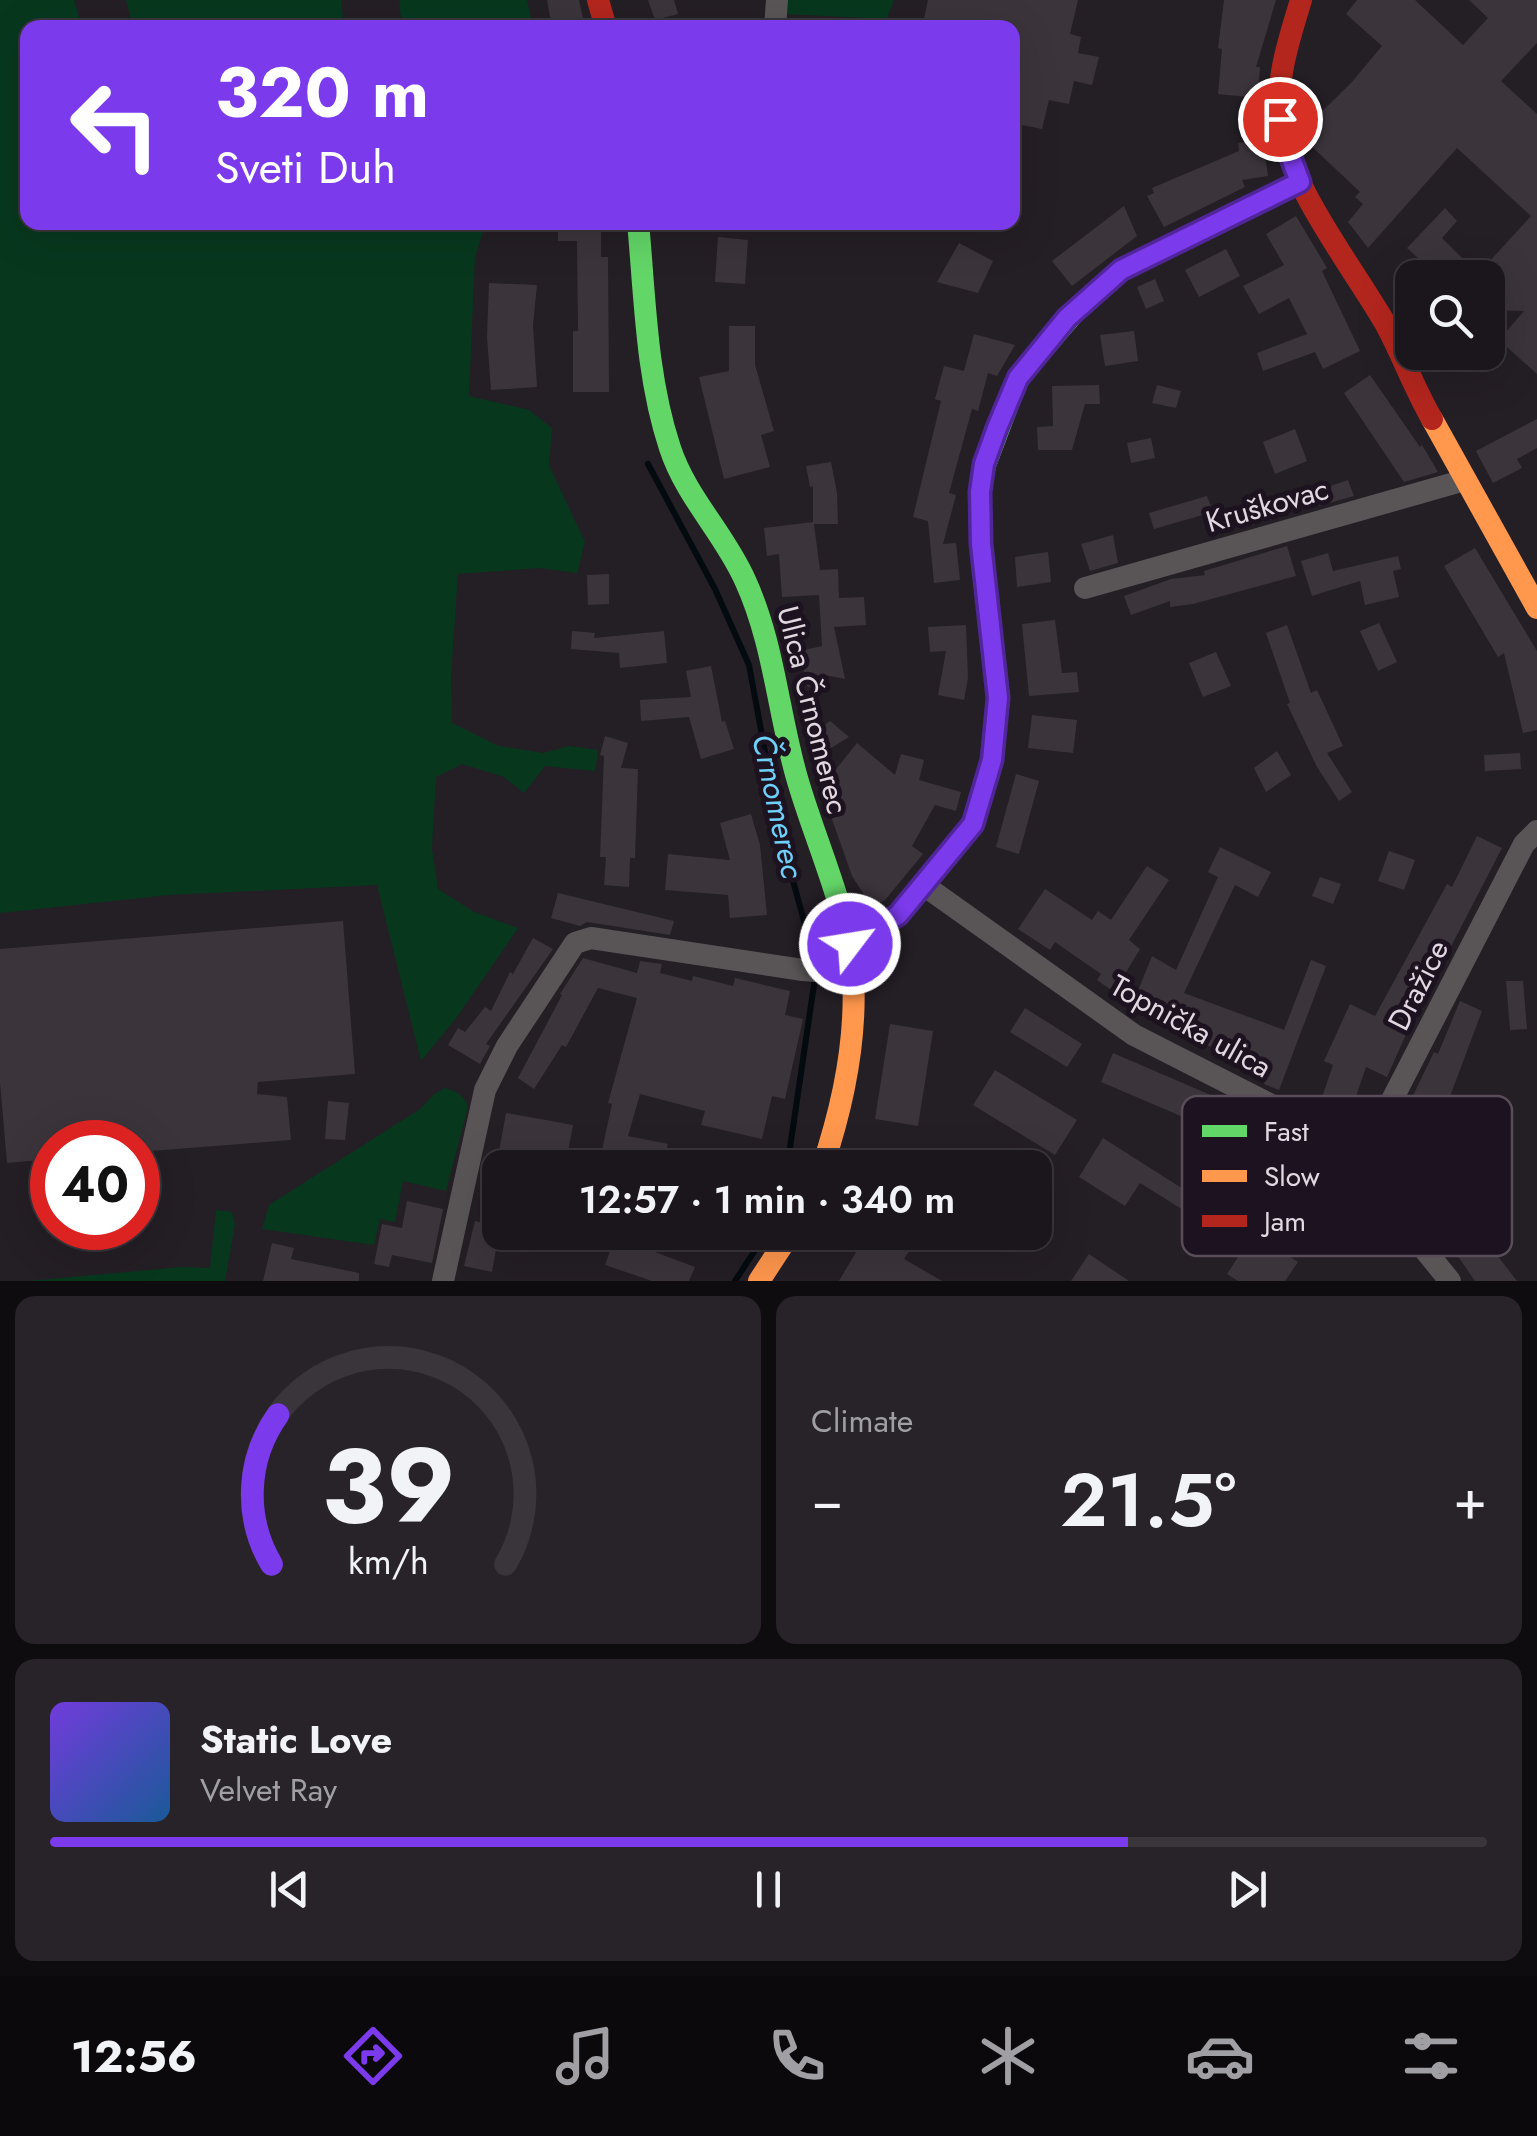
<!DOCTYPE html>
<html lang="en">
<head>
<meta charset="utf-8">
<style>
  :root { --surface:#1b161c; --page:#282329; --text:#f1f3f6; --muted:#a09fa3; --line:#39353b; --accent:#7c3aed }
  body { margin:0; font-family:Jost,sans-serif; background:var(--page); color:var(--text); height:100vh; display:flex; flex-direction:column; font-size:38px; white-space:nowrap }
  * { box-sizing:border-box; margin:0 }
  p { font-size:32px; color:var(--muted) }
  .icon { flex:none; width:55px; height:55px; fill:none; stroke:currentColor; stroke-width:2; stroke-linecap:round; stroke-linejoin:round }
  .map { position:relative; height:1281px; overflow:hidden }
  .side { display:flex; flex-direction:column; gap:15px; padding:15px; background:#0f0c0f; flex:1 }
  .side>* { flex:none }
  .top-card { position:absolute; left:20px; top:20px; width:1000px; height:210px; border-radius:20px; box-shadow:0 10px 40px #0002,0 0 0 2px var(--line); background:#7c3aed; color:#fff; overflow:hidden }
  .buttons { position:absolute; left:1395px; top:260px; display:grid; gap:20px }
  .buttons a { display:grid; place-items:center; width:110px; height:110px; border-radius:20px; background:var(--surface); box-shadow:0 10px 40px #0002,0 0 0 2px var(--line); font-size:50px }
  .speed { position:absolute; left:30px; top:1120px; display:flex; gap:20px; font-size:50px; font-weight:700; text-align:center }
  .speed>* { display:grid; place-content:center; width:130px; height:130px; border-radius:50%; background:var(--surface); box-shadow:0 10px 40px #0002,0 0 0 2px var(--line); line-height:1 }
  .speed .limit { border:15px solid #d22; background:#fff; color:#111 }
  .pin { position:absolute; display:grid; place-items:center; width:85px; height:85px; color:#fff; margin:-42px; border:5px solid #fff; border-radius:50%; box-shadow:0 2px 10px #0007 }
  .me { position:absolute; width:110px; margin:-55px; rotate:59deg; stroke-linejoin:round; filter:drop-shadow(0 0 8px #0008) }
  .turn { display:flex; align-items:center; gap:35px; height:210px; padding:0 30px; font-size:45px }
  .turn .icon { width:130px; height:130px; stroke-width:2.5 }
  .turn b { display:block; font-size:70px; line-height:85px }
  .big { font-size:75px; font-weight:600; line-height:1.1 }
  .side .widget { flex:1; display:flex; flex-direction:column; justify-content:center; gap:15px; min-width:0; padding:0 35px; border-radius:20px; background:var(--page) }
  .side .dial { align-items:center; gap:0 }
  .dial svg { height:260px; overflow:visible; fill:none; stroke:var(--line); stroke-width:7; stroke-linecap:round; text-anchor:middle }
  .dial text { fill:var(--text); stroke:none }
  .song { display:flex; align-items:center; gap:30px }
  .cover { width:120px; height:120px; border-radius:15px; background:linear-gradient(135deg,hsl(260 70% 55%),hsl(210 70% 35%)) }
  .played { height:10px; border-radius:5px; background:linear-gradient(90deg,var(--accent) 75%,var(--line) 75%) }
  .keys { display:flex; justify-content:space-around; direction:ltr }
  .heat { display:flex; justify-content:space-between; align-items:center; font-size:55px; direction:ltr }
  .side .tiles { flex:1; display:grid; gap:15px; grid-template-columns:1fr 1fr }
  .widget:last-child { grid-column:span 2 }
  .trip { position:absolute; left:482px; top:1150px; width:570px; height:100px; border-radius:20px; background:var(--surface); box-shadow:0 10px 40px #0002,0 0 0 2px var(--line); font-weight:600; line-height:100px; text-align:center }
  .dock { display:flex; height:160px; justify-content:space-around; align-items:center; background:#0b090b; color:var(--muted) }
  .dock .icon { width:70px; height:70px }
  .dock .selected { color:var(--accent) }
  .dock b { font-size:45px; color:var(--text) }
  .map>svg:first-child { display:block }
  .green { fill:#07381e }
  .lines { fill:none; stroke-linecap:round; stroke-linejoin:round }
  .stream { stroke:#040b10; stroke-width:6 }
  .building { fill:#3b353b }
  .street { stroke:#595557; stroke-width:22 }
  .fast { stroke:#63d668; stroke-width:22 }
  .slow { stroke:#ff974d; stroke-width:22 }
  .jam { stroke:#b3261e; stroke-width:22 }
  .route-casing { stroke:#51269a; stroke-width:25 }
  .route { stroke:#7c3aed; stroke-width:18 }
  .labels { text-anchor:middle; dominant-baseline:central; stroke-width:10; stroke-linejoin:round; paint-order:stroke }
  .street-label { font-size:30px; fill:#e1d8e1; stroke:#1d121f }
  .water-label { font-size:32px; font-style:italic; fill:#6fd1fa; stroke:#1d121f }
  .key { fill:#1d121f; stroke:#584d59; stroke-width:2.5 }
  .key-label { font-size:28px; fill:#e1d8e1 }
</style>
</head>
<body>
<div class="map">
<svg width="1537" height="1281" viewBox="0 0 1537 1281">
  <rect width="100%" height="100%" fill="#241e25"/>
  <g class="green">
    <path d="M 0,0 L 74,0 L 82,27 L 28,28 L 28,222 L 518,223 L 515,229 L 483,232 L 475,257 L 469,396 L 529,410 L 552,428 L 549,465 L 585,542 L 577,573 L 540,568 L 458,574 L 451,676 L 452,723 L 499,746 L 543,753 L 569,746 L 598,750 L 595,771 L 545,766 L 524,793 L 504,777 L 462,764 L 436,777 L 432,849 L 438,889 L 474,912 L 518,928 L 457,1017 L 421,1061 L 377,885 L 169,895 L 0,913 Z"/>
    <path d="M 126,0 L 341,0 L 344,27 L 133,27 Z"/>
    <path d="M 399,0 L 527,0 L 533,27 L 402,27 Z"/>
    <path d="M 785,0 L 894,0 L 887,19 L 783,14 Z"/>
    <path d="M 445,1088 C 456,1091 465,1095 468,1107 L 446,1191 L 403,1181 L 395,1222 L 380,1219 L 374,1245 L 262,1229 L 269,1205 L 420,1109 L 434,1094 Z"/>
    <path d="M 216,1210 L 232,1212 L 235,1224 L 225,1281 L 28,1281 L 182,1267 L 210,1268 Z"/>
  </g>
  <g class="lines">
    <g class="stream">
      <path d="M 648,464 L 715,589 L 749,665 L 780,833 L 816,965"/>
      <path d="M 787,1168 L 815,978"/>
      <path d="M 735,1281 L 767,1232"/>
    </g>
  </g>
  <g class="building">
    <path d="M 547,0 L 579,0 L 585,28 L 552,28 Z"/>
    <path d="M 648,0 L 674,0 L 678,14 L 655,20 Z"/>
    <path d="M 928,0 L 1078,0 L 1070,34 L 1081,37 L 1078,53 L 1099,57 L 1092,85 L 1074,81 L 1069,104 L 1049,100 L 1042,129 L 1012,123 L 1012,28 L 922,28 Z"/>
    <path d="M 1224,0 L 1276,0 L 1256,67 L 1260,67 L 1258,98 L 1218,94 L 1222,49 L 1218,48 Z"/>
    <path d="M 1357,0 L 1415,0 L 1463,45 L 1488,18 L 1469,0 L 1537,0 L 1537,43 L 1501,81 L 1537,114 L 1537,374 L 1499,340 L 1524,311 L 1488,310 L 1488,278 L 1439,278 L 1407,248 L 1445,208 L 1457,221 L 1442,238 L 1478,274 L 1531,216 L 1457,148 L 1368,248 L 1348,222 L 1363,204 L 1355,197 L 1360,192 L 1306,141 L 1313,131 L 1307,126 L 1351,83 L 1382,46 L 1346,14 Z"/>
    <path d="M 1263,140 L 1268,176 L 1242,180 L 1245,187 L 1164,227 L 1147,196 L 1154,193 L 1152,188 L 1239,151 L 1238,143 Z"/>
    <path d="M 1124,206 L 1137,236 L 1072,286 L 1052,261 Z"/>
    <path d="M 1296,216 L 1327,268 L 1322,271 L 1360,351 L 1323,369 L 1315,352 L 1263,371 L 1257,353 L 1307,334 L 1289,298 L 1259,314 L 1243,286 L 1284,265 L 1266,234 Z"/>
    <path d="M 558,222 L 601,222 L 601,257 L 608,257 L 609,392 L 573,392 L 573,331 L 578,331 L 577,241 L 558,241 Z"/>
    <path d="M 718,237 L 748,240 L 745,284 L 715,282 Z"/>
    <path d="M 959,243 L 993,261 L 978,293 L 937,282 Z"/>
    <path d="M 1226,249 L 1240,276 L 1199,297 L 1185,270 Z"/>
    <path d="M 1155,279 L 1164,301 L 1146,309 L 1137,287 Z"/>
    <path d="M 489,283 L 537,285 L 533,325 L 537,387 L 491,390 L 487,337 Z"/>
    <path d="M 729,326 L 755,326 L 755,365 L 774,431 L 761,435 L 770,467 L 724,479 L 699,377 L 729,371 Z"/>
    <path d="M 1134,331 L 1138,361 L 1105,366 L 1100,335 Z"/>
    <path d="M 974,334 L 1015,345 L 997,376 L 988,373 L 978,411 L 972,409 L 949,493 L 956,495 L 943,544 L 956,543 L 960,580 L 934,583 L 928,521 L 913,517 L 941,401 L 935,399 L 944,366 L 964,371 Z"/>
    <path d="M 1370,375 L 1420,447 L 1422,445 L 1438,472 L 1404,482 L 1344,393 Z"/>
    <path d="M 1099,385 L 1100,404 L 1085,404 L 1072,450 L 1038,450 L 1037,427 L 1053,426 L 1052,386 Z"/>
    <path d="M 1157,385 L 1181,391 L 1176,408 L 1152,403 Z"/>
    <path d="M 1537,419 L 1537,448 L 1517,459 L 1522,468 L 1493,483 L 1476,451 Z"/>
    <path d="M 1295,429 L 1307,461 L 1275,474 L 1263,442 Z"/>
    <path d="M 1151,438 L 1155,458 L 1131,463 L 1127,443 Z"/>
    <path d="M 831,462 L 837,493 L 838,524 L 814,524 L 820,570 L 838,569 L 839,598 L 864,597 L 866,625 L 834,627 L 845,679 L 825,675 L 820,692 L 807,686 L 800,651 L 822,646 L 819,595 L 782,597 L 779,554 L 767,556 L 764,528 L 813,522 L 813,486 L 810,487 L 806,466 Z"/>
    <path d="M 1348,480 L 1354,496 L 1308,509 L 1304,495 Z"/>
    <path d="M 1207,496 L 1213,512 L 1154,529 L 1149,513 Z"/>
    <path d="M 1269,506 L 1273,519 L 1245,527 L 1242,515 Z"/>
    <path d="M 1113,535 L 1118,563 L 1090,571 L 1081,544 Z"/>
    <path d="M 1287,546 L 1296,576 L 1193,604 L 1170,607 L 1170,601 L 1131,615 L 1124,596 L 1171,579 L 1205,575 L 1204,571 Z"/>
    <path d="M 1475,548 L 1537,651 L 1537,730 L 1523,733 L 1504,653 L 1498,657 L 1444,566 Z"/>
    <path d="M 1048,552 L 1051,582 L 1017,587 L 1015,557 Z"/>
    <path d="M 1328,553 L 1333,571 L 1398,556 L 1401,569 L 1393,571 L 1399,597 L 1365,605 L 1360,581 L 1312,596 L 1301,561 Z"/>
    <path d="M 609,574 L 609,604 L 588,605 L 587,575 Z"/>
    <path d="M 1055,620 L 1062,673 L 1077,672 L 1079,692 L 1029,696 L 1022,624 Z"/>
    <path d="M 1379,623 L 1397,662 L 1378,671 L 1360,631 Z"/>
    <path d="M 966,625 L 968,678 L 964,700 L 938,695 L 946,651 L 930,652 L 928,627 Z"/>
    <path d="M 1287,625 L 1311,693 L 1317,690 L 1343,746 L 1327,753 L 1352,792 L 1339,801 L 1317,767 L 1287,704 L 1290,703 L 1266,633 Z"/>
    <path d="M 572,631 L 595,633 L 594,638 L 664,631 L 667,663 L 620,668 L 619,653 L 571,649 Z"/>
    <path d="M 1216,652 L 1231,686 L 1203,697 L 1189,663 Z"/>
    <path d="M 711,666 L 722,722 L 725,721 L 734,749 L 701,759 L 689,717 L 641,721 L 640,700 L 691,697 L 686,671 Z"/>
    <path d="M 1032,715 L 1077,720 L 1073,753 L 1028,748 Z"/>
    <path d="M 830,721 L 849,737 L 813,759 L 808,737 Z"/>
    <path d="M 605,736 L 628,743 L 621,768 L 638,769 L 635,858 L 630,858 L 629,887 L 604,885 L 606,857 L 600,857 L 604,756 L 600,755 Z"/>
    <path d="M 857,743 L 895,775 L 901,754 L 924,760 L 919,780 L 961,792 L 956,811 L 935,805 L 912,846 L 923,854 L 885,900 L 872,907 L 852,876 L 821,788 Z"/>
    <path d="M 1277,751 L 1291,775 L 1266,792 L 1254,768 Z"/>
    <path d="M 1520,753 L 1521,769 L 1485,771 L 1484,755 Z"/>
    <path d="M 1016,774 L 1039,781 L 1019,854 L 996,847 Z"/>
    <path d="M 751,814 L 760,845 L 767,915 L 730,918 L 728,895 L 665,890 L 668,854 L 730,860 L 720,823 Z"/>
    <path d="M 1477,836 L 1502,848 L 1444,960 L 1440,958 L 1387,1077 L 1366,1067 L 1350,1114 L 1344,1118 L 1318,1109 L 1333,1065 L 1324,1061 L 1350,1004 L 1375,1016 L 1447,884 L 1452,887 Z"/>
    <path d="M 1220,847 L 1271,872 L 1258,897 L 1235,885 L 1184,993 L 1284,1030 L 1311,960 L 1326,966 L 1279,1090 L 1264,1084 L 1270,1069 L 1172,1032 L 1151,1017 L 1152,1014 L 1133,1003 L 1152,956 L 1176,970 L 1218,877 L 1208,872 Z"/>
    <path d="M 1389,851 L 1415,860 L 1404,890 L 1378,881 Z"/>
    <path d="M 1147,866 L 1169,880 L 1129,940 L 1140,949 L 1114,992 L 1097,980 L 1101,974 L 1055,942 L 1050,950 L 1018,929 L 1045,889 L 1092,920 L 1098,911 L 1111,920 Z"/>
    <path d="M 1320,877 L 1341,884 L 1333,904 L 1312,896 Z"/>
    <path d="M 558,893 L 674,921 L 670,935 L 587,922 L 580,926 L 551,918 Z"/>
    <path d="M 343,921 L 355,1074 L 258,1082 L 257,1094 L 287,1097 L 291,1140 L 138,1152 L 138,1142 L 52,1142 L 52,1159 L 7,1163 L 0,1082 L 0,949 Z"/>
    <path d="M 533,938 L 553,949 L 486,1044 L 490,1046 L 480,1064 L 448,1045 L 458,1028 L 465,1032 L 485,1007 L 491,1011 L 510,972 L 513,974 Z"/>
    <path d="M 583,958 L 637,973 L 640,961 L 662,964 L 660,973 L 692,981 L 693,976 L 733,986 L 735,978 L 790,991 L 785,1015 L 803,1019 L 785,1099 L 772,1096 L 762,1139 L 701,1125 L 705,1111 L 640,1094 L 628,1136 L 668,1144 L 666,1151 L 708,1160 L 707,1168 L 598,1168 L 612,1104 L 608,1103 L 637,998 L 598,988 L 566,1047 L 562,1045 L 534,1089 L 518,1078 L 562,995 L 560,994 Z"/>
    <path d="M 1506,981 L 1523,981 L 1527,1029 L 1510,1030 Z"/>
    <path d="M 1460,1001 L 1482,1011 L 1449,1099 L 1478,1115 L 1455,1162 L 1395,1133 L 1434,1052 L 1438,1054 Z"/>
    <path d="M 1025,1008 L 1082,1044 L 1067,1067 L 1010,1032 Z"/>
    <path d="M 890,1024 L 933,1031 L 918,1126 L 875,1119 Z"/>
    <path d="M 1113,1053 L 1220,1099 L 1215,1111 L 1263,1140 L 1251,1165 L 1223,1149 L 1230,1137 L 1101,1082 Z"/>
    <path d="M 995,1070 L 1077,1120 L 1055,1155 L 973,1105 Z"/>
    <path d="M 328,1101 L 349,1103 L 345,1140 L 325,1139 Z"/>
    <path d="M 506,1113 L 573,1125 L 565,1168 L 496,1168 Z"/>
    <path d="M 1103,1138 L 1298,1262 L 1285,1281 L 1238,1281 L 1227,1274 L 1244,1248 L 1140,1183 L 1125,1206 L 1079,1177 Z"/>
    <path d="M 1390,1148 L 1444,1198 L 1463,1179 L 1482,1198 L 1466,1215 L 1517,1281 L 1475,1281 L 1453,1249 L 1423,1221 L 1427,1217 L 1373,1166 Z"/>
    <path d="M 407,1201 L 443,1209 L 432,1263 L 392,1255 L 389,1267 L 374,1264 L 382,1224 L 402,1228 Z"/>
    <path d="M 475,1221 L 500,1227 L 492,1272 L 464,1266 Z"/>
    <path d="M 868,1232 L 888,1232 L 912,1247 L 904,1259 L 942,1281 L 839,1281 Z"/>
    <path d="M 615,1237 L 695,1267 L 689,1281 L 652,1281 L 605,1265 Z"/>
    <path d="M 272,1243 L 294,1248 L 291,1259 L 359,1273 L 359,1281 L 263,1281 Z"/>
    <path d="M 1089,1254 L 1129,1281 L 1071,1281 Z"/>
  </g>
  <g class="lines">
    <g class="street">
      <path d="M 775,28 L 777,0"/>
      <path d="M 1085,588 L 1465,480"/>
      <path d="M 925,886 L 1134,1035 L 1285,1112 L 1347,1163 L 1407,1228 L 1450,1281"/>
      <path d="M 1347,1163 L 1377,1129 L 1524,844 L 1537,831"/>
      <path d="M 443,1281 L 485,1090 L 507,1046 L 575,943 L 591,938 L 803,970 L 851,974"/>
    </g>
    <g class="fast">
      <path d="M 638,222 C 645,297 646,376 670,448 C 686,497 724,533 745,580 C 774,643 778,712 797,778 C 816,844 847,906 853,975"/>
      <path d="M 850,944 L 898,915 L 973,824 L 992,759 L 999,698 L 981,544 L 980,492 L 985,465 L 1018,378 L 1077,309"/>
    </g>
    <g class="slow">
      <path d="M 1432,419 L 1537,608"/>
      <path d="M 822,1168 C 843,1106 857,1041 853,975"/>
      <path d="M 759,1281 L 791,1232"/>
    </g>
    <g class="jam">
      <path d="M 598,0 L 606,28"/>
      <path d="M 1301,0 C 1289,40 1276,77 1280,120 C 1287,184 1352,266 1385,323 C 1402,354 1414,388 1432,419"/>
      <path d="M 1077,309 L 1121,271 L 1300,182"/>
    </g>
  </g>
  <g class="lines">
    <defs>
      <path id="route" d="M 850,944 L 898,915 L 973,824 L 992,760 L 998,698 L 981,544 L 980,492 L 984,464 L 997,428 L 1018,378 L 1067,318 L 1121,270 L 1300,182 L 1285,142 L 1280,119"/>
    </defs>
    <use href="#route" class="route-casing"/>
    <use href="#route" class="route"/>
  </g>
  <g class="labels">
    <g class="street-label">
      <text transform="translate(1267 505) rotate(-16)">Kruškovac</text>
      <text transform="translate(813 710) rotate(76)">Ulica Črnomerec</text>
      <text transform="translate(1418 985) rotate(-63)">Dražice</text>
      <text transform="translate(1191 1026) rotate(29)">Topnička ulica</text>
    </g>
    <g class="water-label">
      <text transform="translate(778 806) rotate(78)">Črnomerec</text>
    </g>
  </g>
  <rect x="1182" y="1096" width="330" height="160" rx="15" class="key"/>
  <rect x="1202" y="1125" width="45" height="12" fill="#63d668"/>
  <rect x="1202" y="1170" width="45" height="12" fill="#ff974d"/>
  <rect x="1202" y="1215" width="45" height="12" fill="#b3261e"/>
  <g class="key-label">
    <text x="1264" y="1141">Fast</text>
    <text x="1264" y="1186">Slow</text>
    <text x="1264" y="1231">Jam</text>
  </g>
</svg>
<div class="buttons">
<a><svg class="icon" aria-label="search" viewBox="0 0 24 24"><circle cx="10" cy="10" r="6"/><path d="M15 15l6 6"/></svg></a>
</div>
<div class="speed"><div class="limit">40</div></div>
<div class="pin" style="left:1280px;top:119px;background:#d93025"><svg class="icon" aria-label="arrive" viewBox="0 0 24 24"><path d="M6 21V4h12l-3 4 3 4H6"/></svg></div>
<svg class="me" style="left:850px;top:944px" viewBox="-20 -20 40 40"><circle r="17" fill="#7c3aed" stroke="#fff" stroke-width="3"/><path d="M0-11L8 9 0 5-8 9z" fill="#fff"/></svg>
<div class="trip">12:57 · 1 min · 340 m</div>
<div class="top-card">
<div class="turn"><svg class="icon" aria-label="left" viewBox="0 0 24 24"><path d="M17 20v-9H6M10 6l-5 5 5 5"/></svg><div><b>320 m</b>Sveti Duh</div></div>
</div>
</div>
<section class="side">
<div class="tiles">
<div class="widget dial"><svg viewBox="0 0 100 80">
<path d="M14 69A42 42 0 1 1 86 69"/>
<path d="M14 69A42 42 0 0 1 16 23" stroke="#7c3aed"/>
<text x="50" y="56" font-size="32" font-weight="700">39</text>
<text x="50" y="72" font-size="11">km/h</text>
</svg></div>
<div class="widget"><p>Climate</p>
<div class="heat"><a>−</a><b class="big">21.5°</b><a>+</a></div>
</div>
<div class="widget">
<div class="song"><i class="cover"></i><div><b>Static Love</b><p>Velvet Ray</p></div></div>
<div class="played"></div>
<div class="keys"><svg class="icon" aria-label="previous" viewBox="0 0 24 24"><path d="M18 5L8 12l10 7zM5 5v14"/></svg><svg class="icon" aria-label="pause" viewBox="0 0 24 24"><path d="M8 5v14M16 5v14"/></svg><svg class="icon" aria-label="next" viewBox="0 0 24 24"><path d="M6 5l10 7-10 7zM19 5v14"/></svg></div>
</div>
</div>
</section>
<nav class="dock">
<b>12:56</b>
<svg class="icon selected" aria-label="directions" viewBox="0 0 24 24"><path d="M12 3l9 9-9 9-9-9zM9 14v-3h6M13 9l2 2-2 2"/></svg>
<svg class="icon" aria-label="music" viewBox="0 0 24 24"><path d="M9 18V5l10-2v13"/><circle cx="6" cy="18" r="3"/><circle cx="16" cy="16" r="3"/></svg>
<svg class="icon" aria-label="phone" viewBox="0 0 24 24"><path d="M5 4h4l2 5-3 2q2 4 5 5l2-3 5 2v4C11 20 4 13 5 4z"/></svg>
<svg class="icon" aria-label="climate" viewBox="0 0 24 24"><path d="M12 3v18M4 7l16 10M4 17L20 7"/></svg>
<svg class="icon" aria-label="car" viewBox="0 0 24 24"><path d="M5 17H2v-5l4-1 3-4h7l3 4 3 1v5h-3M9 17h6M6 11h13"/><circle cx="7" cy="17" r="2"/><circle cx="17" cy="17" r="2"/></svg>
<svg class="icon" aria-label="filters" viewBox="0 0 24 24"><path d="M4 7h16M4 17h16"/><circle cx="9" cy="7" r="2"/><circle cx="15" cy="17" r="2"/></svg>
</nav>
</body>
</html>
